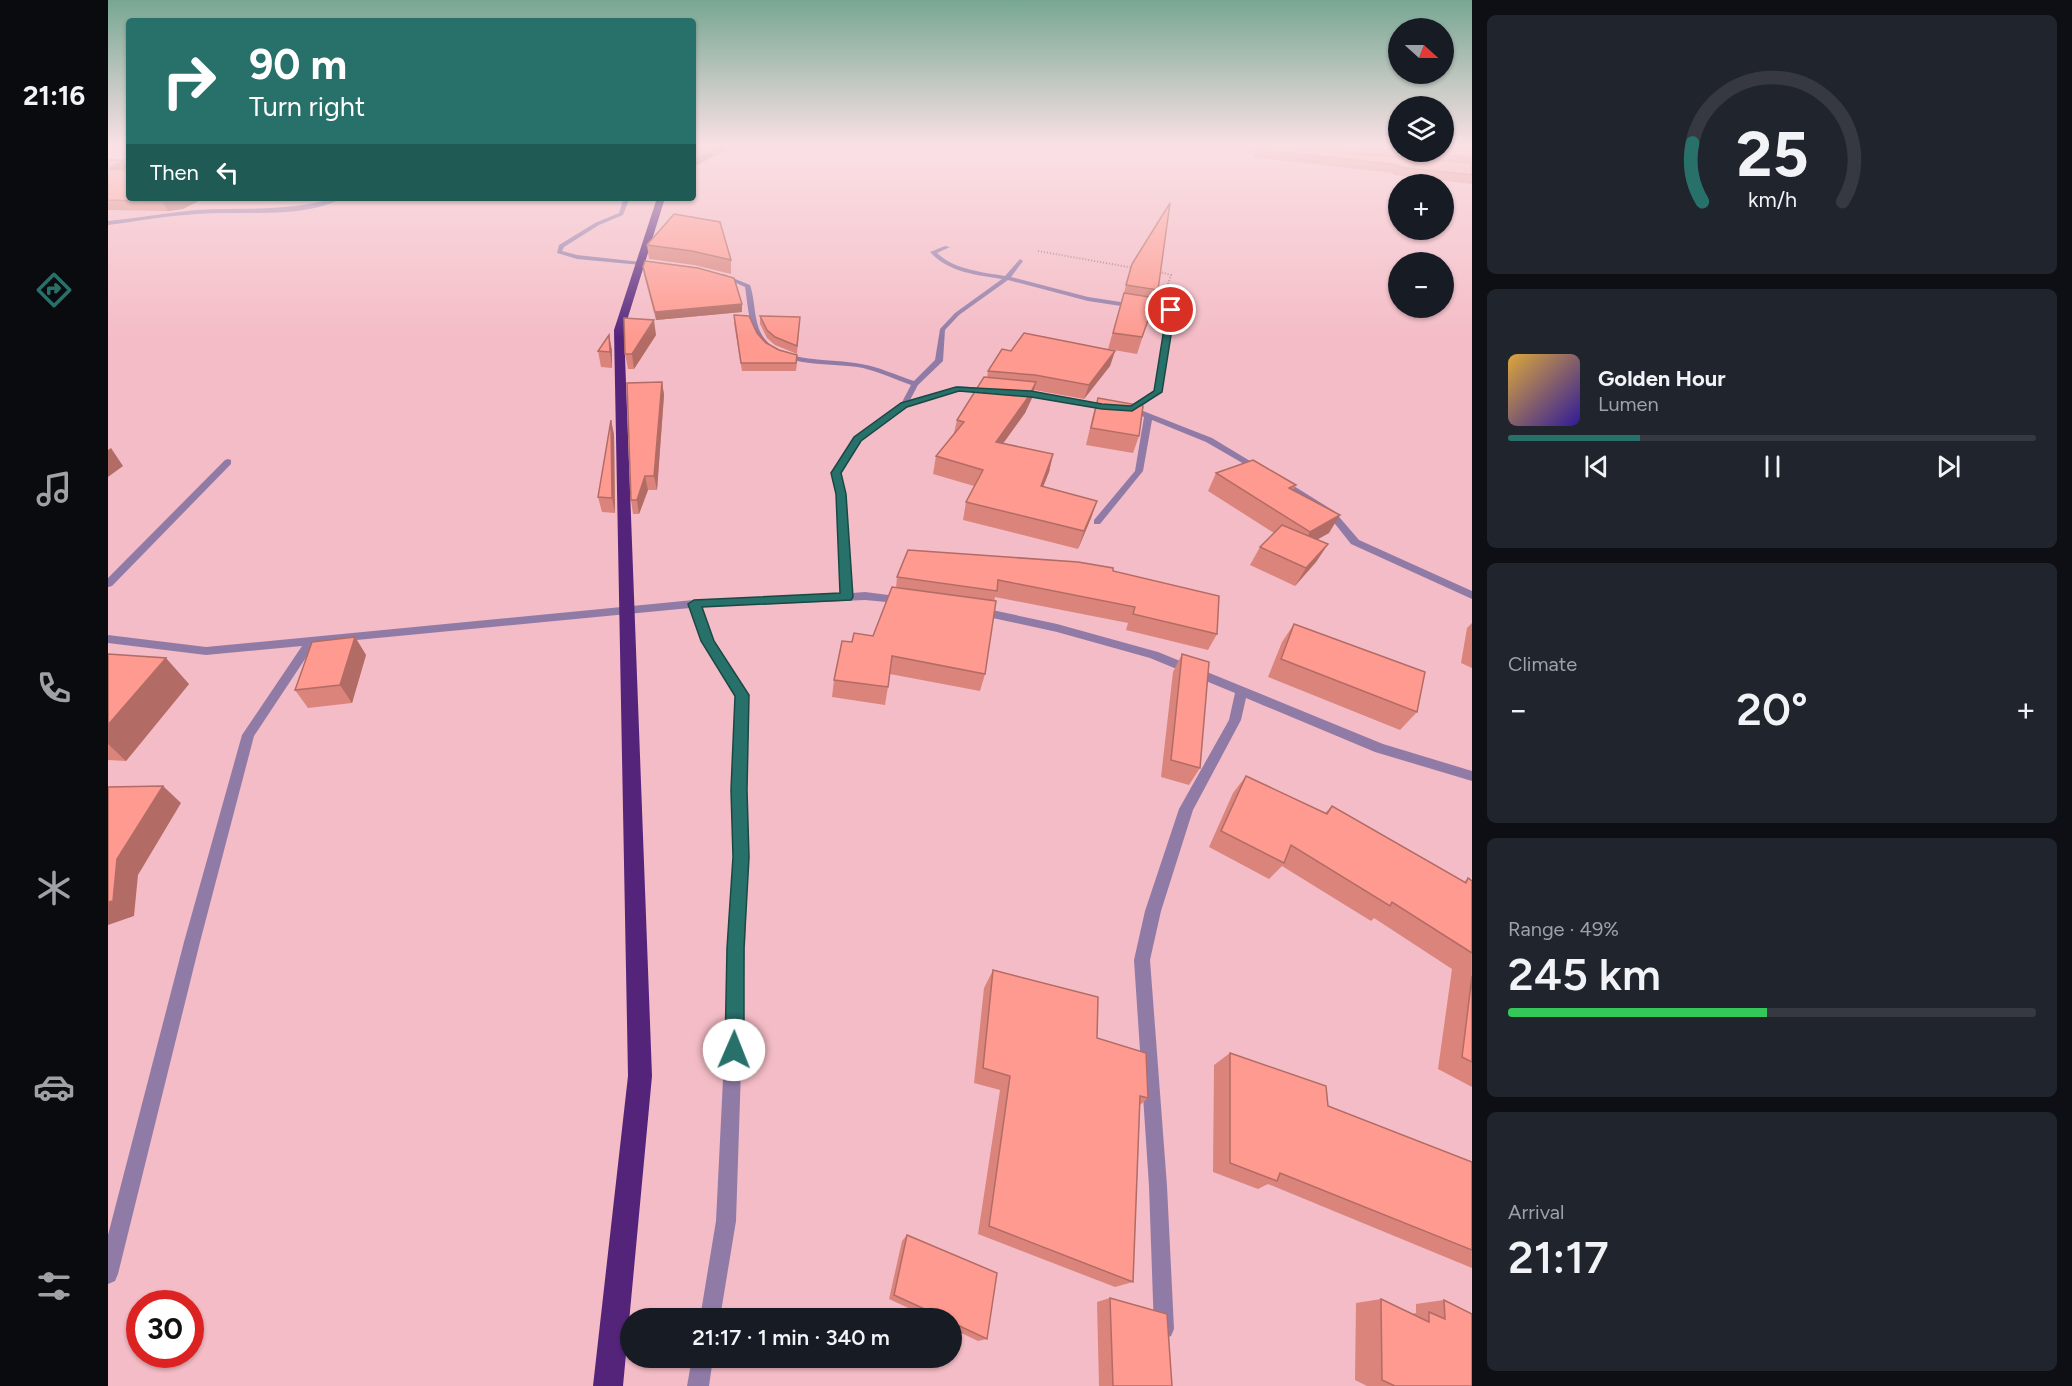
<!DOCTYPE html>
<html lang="en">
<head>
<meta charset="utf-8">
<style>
  :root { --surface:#171b24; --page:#20242c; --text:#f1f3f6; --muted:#9ea1a6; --line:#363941; --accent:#28716a }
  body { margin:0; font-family:Figtree,sans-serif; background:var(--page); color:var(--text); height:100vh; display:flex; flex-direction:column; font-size:22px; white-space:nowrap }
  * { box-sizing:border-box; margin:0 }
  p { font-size:20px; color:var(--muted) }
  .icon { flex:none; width:33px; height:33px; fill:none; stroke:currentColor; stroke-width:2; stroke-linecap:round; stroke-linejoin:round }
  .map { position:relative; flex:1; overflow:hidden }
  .sheet { display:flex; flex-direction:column; gap:15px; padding:15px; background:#0d0f14; width:600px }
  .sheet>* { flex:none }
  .hud { position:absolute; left:18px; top:18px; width:570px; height:183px; border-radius:6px; box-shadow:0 2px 4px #0004; background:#28716a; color:#fff; overflow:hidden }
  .needle { width:39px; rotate:111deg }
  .fabs { position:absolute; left:1280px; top:18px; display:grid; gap:12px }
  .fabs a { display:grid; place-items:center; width:66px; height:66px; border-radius:50%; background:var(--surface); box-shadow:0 2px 4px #0004; font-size:30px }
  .speed { position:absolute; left:18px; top:1290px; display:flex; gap:12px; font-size:30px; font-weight:700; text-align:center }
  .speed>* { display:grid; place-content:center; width:78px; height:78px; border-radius:50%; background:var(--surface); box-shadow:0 2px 4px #0004; line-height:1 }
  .speed .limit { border:9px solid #d22; background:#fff; color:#111 }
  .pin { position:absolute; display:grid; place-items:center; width:51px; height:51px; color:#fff; margin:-26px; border:3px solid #fff; border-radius:50%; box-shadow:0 2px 6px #0007 }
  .me { position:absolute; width:66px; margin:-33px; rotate:1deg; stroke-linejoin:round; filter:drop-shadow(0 0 4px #0008) }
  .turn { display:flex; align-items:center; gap:21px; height:126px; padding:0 24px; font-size:27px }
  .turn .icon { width:78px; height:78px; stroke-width:2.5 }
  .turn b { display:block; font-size:42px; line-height:51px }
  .then { display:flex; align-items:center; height:57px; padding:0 24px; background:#0003; gap:12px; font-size:22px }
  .big { font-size:45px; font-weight:600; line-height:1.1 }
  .sheet .widget { flex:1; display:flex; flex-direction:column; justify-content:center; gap:9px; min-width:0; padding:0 21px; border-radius:9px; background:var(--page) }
  .sheet .dial { align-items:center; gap:0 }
  .dial svg { height:156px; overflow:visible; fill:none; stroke:var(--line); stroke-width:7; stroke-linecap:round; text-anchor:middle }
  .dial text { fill:var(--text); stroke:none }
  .song { display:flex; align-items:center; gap:18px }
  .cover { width:72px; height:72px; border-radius:9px; background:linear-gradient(135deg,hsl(40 70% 55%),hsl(250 70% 35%)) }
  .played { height:6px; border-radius:3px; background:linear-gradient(90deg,var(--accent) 25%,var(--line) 25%) }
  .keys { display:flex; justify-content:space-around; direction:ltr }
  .heat { display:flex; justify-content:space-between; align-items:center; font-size:33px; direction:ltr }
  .charge { height:9px; border-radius:4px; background:linear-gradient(90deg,#34c759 49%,var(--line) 0) }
  .trip { position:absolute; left:512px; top:1308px; width:342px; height:60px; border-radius:30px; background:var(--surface); box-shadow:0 2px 4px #0004; font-weight:600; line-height:60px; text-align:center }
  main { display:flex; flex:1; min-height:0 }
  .dock { display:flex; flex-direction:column; width:108px; justify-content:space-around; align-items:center; background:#090b0e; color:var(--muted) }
  .dock .icon { width:42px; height:42px }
  .dock .active { color:var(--accent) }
  .dock b { font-size:27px; color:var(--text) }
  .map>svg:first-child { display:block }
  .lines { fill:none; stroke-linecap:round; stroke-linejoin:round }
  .path { stroke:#a4757e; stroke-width:2; stroke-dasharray:1 2; stroke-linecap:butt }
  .minor { fill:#907ba7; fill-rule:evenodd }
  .trunk { fill:#54247a; fill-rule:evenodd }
  .wall { fill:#da847c }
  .shaded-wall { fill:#b26c65 }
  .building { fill:#fe9a90; stroke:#b26c65; stroke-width:1.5 }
  .route { fill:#28716a; stroke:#1a4945; stroke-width:1.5 }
</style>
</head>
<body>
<main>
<nav class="dock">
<b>21:16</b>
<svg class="icon active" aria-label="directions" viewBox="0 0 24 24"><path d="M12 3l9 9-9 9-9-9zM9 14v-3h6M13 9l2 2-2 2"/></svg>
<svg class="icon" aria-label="music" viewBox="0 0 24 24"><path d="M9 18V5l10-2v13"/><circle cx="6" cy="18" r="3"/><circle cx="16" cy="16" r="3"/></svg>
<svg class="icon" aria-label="phone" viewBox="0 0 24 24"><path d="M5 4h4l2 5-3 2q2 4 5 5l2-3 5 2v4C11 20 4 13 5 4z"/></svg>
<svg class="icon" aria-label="climate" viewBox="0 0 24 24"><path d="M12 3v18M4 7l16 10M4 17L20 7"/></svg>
<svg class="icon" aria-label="car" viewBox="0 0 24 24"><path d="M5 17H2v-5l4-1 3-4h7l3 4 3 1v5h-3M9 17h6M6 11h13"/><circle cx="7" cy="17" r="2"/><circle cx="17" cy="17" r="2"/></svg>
<svg class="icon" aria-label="filters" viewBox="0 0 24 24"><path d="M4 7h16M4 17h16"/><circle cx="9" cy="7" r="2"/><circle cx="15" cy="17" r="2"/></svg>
</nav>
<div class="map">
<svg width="1364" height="1386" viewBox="0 0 1364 1386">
  <rect width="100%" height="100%" fill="#f4bcc6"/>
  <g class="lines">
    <g class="path">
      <path d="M 930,251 L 1026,268"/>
      <path d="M 1048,271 L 1063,275 L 1058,291"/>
    </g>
    <g class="minor">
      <path d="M 227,198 L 235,198 C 193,220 133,210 88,214 C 58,216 29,221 0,225 L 0,221 C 29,218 59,213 88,210 C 135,207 181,212 227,198 Z"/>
      <path d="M 512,198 L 521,200 L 515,215 L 491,225 L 456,247 L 454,251 L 469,255 L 542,263 L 544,266 L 469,259 L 449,253 L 451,245 L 487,223 L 511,213 L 515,200 Z"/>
      <path d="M 837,246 L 842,247 L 829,253 C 847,270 874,272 897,276 L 912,259 L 915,261 L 903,277 L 980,297 L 1065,310 L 1054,392 L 1030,409 L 1104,438 L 1157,470 L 1153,473 L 1150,472 L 1098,442 L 1044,420 L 1035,471 L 992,524 L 986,524 L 986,520 L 1027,471 L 1036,417 L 1023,411 L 994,409 L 910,395 L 906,393 L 910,391 L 994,405 L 1022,406 L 1046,391 L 1059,313 L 980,301 L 900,280 L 851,315 L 837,330 L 835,361 L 810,385 L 802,400 L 851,386 L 884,389 L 888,391 L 887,393 L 851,390 L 799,407 L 752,441 L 732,473 L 738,494 L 744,593 L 757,592 L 796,597 L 801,601 L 800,604 L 757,600 L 593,607 L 605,640 L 640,695 L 638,790 L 640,857 L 628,1221 L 612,1318 L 592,1318 L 608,1221 L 626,857 L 624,790 L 628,695 L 594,641 L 582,608 L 207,644 L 146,736 L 92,942 L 10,1274 L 7,1281 L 0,1284 L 0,1235 L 76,942 L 134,735 L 194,646 L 98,655 L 0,643 L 0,635 L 98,647 L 586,600 L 733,594 L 728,494 L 724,473 L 746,437 L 793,404 L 803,385 C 787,379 771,372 755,368 C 724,362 671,369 651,340 C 640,325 640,304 637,287 L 610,275 L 615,274 L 642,285 C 648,302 645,323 656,338 C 675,364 724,358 753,364 C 771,367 788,375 806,381 L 827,360 L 832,329 L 847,313 L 894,279 C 868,275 840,272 822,252 Z"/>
      <path d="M 120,459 L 123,460 L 123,464 L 4,586 L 0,587 L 0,578 L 117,460 Z"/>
      <path d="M 1173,478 L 1226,511 L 1251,540 L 1364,591 L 1364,599 L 1243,544 L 1220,515 L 1170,483 L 1170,479 Z"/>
      <path d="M 870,607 L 949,624 L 1050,652 L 1275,744 L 1364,771 L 1364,781 L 1267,752 L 1138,698 L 1133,720 L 1085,810 L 1053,911 L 1042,960 L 1059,1186 L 1066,1329 L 1063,1336 L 1056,1339 L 1049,1336 L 1046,1329 L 1041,1186 L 1026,960 L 1037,911 L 1071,809 L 1121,720 L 1127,693 L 1042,658 L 949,632 L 866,614 L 865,611 Z"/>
      <path d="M 584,1358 L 605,1358 L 601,1386 L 579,1386 Z"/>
    </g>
    <path class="trunk" d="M 549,198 L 557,198 L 516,330 L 544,1076 L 515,1386 L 485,1386 L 520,1076 L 506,330 Z"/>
  </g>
  <g class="wall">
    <path d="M 1155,144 L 1364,144 L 1364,184 L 1286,175 L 1285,173 L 1145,157 L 1148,149 Z"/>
    <path d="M 0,160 L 16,160 L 21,169 L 20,170 L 96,198 L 75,209 L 60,211 L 0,210 Z"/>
    <path d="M 566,214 L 623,260 L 623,274 L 586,265 L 541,259 L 539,245 Z"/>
    <path d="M 1024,264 L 1050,290 L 1029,354 L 1000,349 Z"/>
    <path d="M 535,267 L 634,304 L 634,312 L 548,320 L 536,275 Z"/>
    <path d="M 626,315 L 649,333 L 658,343 L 689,363 L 688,371 L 634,371 L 626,323 Z"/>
    <path d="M 652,316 L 692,317 L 689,354 L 667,345 L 659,338 L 652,324 Z"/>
    <path d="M 501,335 L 504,351 L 504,368 L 493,367 L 490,351 Z"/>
    <path d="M 548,335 L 526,369 L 520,369 L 517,354 Z"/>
    <path d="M 903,351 L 1007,351 L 1002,366 L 976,399 L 926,390 L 924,398 L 917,413 L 895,443 L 945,454 L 941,472 L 935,487 L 989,501 L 983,518 L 970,549 L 855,520 L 858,502 L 866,486 L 825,474 L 828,456 L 846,433 L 849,420 L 879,378 L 880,371 Z"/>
    <path d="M 554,382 L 556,395 L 549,490 L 540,490 L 531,514 L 525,514 L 523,500 Z"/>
    <path d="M 990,398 L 1031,436 L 1025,453 L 978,445 L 985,415 Z"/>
    <path d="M 506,434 L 507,513 L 494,512 L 490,497 Z"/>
    <path d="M 1108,473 L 1188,485 L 1185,490 L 1221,533 L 1209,539 L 1220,544 L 1208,562 L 1187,586 L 1142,565 L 1152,547 L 1166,533 L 1100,491 Z"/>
    <path d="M 1005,571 L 1109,634 L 1100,650 L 1018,630 L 1020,623 L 887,597 L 877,674 L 872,691 L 782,674 L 777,705 L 724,697 L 726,680 L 744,642 L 765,636 L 788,588 L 789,577 Z"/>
    <path d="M 1364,623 L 1364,668 L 1353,663 L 1359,628 Z"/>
    <path d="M 1186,624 L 1309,712 L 1292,730 L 1160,677 L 1174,642 Z"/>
    <path d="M 247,637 L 258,655 L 244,703 L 200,708 L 187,690 Z"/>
    <path d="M 0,654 L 81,684 L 18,761 L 0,760 Z"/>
    <path d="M 1074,654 L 1092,768 L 1081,785 L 1053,777 L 1065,672 Z"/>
    <path d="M 1138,776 L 1217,813 L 1224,806 L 1356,882 L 1360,878 L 1364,881 L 1364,1087 L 1330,1069 L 1344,969 L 1266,918 L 1263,921 L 1174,866 L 1161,879 L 1101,847 L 1125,793 Z"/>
    <path d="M 885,970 L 989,1038 L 1040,1098 L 1032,1105 L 1025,1282 L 1007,1287 L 870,1234 L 892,1090 L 866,1083 L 876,988 Z"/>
    <path d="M 1122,1053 L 1220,1106 L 1364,1162 L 1364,1268 L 1160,1184 L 1150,1189 L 1105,1172 L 1106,1065 Z"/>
    <path d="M 799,1235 L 879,1339 L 870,1341 L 843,1328 L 843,1318 L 822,1318 L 781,1299 L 794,1241 Z"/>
    <path d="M 1002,1298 L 1064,1386 L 991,1386 L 989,1302 Z"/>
    <path d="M 1273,1299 L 1304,1314 L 1308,1313 L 1308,1304 L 1336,1300 L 1364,1386 L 1259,1386 L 1247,1380 L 1248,1303 Z"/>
  </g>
  <g class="shaded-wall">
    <path d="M 618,144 L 622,144 L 622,148 L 585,167 L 585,161 Z"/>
    <path d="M 663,144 L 672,144 L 663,149 Z"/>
    <path d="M 16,160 L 21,169 L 6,177 L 1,169 Z"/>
    <path d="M 74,198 L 96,198 L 75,209 L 60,211 L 55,202 Z"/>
    <path d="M 634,304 L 634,312 L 548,320 L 547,312 Z"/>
    <path d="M 546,320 L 548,335 L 526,369 L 524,354 Z"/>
    <path d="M 501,335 L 504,351 L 504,368 L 502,352 Z"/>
    <path d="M 1007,351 L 1002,366 L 976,399 L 981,385 Z"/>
    <path d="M 554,382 L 556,395 L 549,490 L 546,476 Z"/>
    <path d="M 928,382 L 924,398 L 917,413 L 884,459 L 888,442 Z"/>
    <path d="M 503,420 L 506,434 L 507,513 L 504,498 Z"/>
    <path d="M 3,448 L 15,466 L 0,477 L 0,450 Z"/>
    <path d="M 945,454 L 941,472 L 928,504 L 933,486 Z"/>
    <path d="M 537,476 L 540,490 L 531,514 L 529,500 Z"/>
    <path d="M 989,501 L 983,518 L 970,549 L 976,531 Z"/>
    <path d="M 1232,515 L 1221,533 L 1191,550 L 1202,532 Z"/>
    <path d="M 1220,544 L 1208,562 L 1187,586 L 1198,568 Z"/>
    <path d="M 247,637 L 258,655 L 244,703 L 232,685 Z"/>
    <path d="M 58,658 L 81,684 L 18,761 L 0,744 L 0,725 Z"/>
    <path d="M 55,786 L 73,803 L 30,875 L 26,916 L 0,925 L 0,902 L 9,859 Z"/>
  </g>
  <g class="building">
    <path d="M 585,144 L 618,144 L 585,161 Z"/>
    <path d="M 1155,144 L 1163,144 L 1161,147 L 1364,163 L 1364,175 L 1290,167 L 1289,165 L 1148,149 Z"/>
    <path d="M 1199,144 L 1290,144 L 1290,151 Z"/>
    <path d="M 1335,144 L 1353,144 L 1364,145 L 1364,157 L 1294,152 L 1335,152 Z"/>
    <path d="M 0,160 L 16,160 L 1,169 L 21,170 L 21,198 L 74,198 L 70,200 L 55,202 L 0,200 Z"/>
    <path d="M 1062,203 L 1050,290 L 1018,285 L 1024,264 Z"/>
    <path d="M 566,214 L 612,222 L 623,260 L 584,251 L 539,245 Z"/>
    <path d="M 537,261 L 590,268 L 626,278 L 634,304 L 547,312 L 535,267 Z"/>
    <path d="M 1016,293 L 1048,298 L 1034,337 L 1005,333 Z"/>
    <path d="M 626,315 L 641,316 L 649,333 L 658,343 L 671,350 L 689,355 L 688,363 L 633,363 Z"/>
    <path d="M 652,316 L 692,317 L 689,346 L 667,337 L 659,330 Z"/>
    <path d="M 516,318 L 546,320 L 524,354 L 517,354 Z"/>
    <path d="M 916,333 L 1007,351 L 981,385 L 927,375 L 880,371 L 894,349 L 903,351 Z"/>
    <path d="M 501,335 L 502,352 L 490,351 Z"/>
    <path d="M 876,377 L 928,382 L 921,396 L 888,442 L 945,454 L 933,486 L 989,501 L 976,531 L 858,502 L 875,470 L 828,456 L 856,422 L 849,420 Z"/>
    <path d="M 554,382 L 546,476 L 537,476 L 529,500 L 523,500 L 519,383 Z"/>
    <path d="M 990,398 L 1035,406 L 1031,436 L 983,428 Z"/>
    <path d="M 503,420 L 504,498 L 490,497 Z"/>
    <path d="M 1145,460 L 1188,485 L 1181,488 L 1232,515 L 1202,532 L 1108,473 Z"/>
    <path d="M 1174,525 L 1220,544 L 1198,568 L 1152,547 Z"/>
    <path d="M 800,550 L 970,562 L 1005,568 L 1005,571 L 1111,596 L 1109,634 L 1025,614 L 1027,607 L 890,580 L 889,591 L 789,577 Z"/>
    <path d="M 784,587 L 888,601 L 877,674 L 784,656 L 780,687 L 726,680 L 734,641 L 744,642 L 746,633 L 765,636 Z"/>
    <path d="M 1186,624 L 1317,672 L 1309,712 L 1173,659 Z"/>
    <path d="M 247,637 L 232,685 L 187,690 L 204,642 Z"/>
    <path d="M 0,654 L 58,658 L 0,725 Z"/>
    <path d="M 1074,654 L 1101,662 L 1092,768 L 1063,760 Z"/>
    <path d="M 1138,776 L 1219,814 L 1224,806 L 1358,883 L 1360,878 L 1364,881 L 1364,953 L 1284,902 L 1282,906 L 1183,845 L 1176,863 L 1113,831 Z"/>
    <path d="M 55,786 L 9,859 L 5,901 L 0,902 L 0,787 Z"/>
    <path d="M 885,970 L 990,997 L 989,1038 L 1038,1053 L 1040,1098 L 1032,1096 L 1025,1282 L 881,1226 L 902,1076 L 875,1068 Z"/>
    <path d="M 1364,976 L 1364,1062 L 1354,1057 Z"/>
    <path d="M 1122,1053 L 1218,1086 L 1220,1106 L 1364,1162 L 1364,1250 L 1172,1173 L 1169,1181 L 1122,1163 Z"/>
    <path d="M 799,1235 L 889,1273 L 879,1339 L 843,1322 L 843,1318 L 836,1318 L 786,1295 Z"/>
    <path d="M 1002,1298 L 1059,1314 L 1064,1386 L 1005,1386 Z"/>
    <path d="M 1273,1299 L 1321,1322 L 1321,1312 L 1337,1319 L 1336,1300 L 1364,1314 L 1364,1386 L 1287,1386 L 1274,1380 Z"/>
  </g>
  <linearGradient id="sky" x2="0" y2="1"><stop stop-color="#77a793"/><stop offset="0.43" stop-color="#fae1e5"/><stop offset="1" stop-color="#fae1e5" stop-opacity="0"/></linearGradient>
  <rect width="1364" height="338" fill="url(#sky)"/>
  <path class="route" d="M 1063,308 L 1067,310 L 1054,392 L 1024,411 L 994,409 L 923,397 L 851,391 L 799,407 L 753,441 L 733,473 L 738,494 L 745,597 L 743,600 L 594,607 L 606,641 L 641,695 L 639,790 L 641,857 L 636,948 L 636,1050 L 633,1057 L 626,1059 L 620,1057 L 617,1050 L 619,948 L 625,857 L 623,790 L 627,696 L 593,641 L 580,604 L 586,600 L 732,593 L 728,494 L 723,473 L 746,437 L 793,403 L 848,387 L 923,391 L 994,404 L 1023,406 L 1046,391 L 1059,310 Z"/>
</svg>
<div class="fabs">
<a><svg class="needle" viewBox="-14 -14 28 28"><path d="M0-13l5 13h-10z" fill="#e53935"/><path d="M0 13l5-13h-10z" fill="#9ea1a6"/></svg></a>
<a><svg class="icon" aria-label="layers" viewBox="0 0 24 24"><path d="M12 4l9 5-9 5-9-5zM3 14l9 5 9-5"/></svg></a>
<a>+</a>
<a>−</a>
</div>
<div class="speed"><div class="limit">30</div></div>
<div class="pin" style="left:1063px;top:310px;background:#d93025"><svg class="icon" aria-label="arrive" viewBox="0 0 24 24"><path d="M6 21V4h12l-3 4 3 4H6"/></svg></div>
<svg class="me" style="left:626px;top:1050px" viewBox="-20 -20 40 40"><circle r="19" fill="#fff"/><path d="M0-13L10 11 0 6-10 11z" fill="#28716a"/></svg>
<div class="trip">21:17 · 1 min · 340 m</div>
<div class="hud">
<div class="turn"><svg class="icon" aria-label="right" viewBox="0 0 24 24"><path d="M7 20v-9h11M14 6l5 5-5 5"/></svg><div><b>90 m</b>Turn right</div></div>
<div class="then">Then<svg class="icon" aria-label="left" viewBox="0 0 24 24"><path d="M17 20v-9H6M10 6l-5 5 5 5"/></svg></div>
</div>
</div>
<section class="sheet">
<div class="widget dial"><svg viewBox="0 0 100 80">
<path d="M14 69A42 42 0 1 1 86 69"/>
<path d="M14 69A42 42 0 0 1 9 39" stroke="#28716a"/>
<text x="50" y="56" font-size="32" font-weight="700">25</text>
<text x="50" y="72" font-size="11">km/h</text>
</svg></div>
<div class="widget">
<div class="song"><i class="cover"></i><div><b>Golden Hour</b><p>Lumen</p></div></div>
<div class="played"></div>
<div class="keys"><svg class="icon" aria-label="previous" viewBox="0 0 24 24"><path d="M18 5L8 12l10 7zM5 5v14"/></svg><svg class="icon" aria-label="pause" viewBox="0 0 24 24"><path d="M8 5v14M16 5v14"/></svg><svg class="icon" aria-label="next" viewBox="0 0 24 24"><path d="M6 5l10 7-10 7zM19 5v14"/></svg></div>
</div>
<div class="widget"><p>Climate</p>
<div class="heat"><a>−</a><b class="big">20°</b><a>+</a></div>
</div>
<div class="widget"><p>Range · 49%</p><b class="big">245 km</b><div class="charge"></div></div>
<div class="widget"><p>Arrival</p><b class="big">21:17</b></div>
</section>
</main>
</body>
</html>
